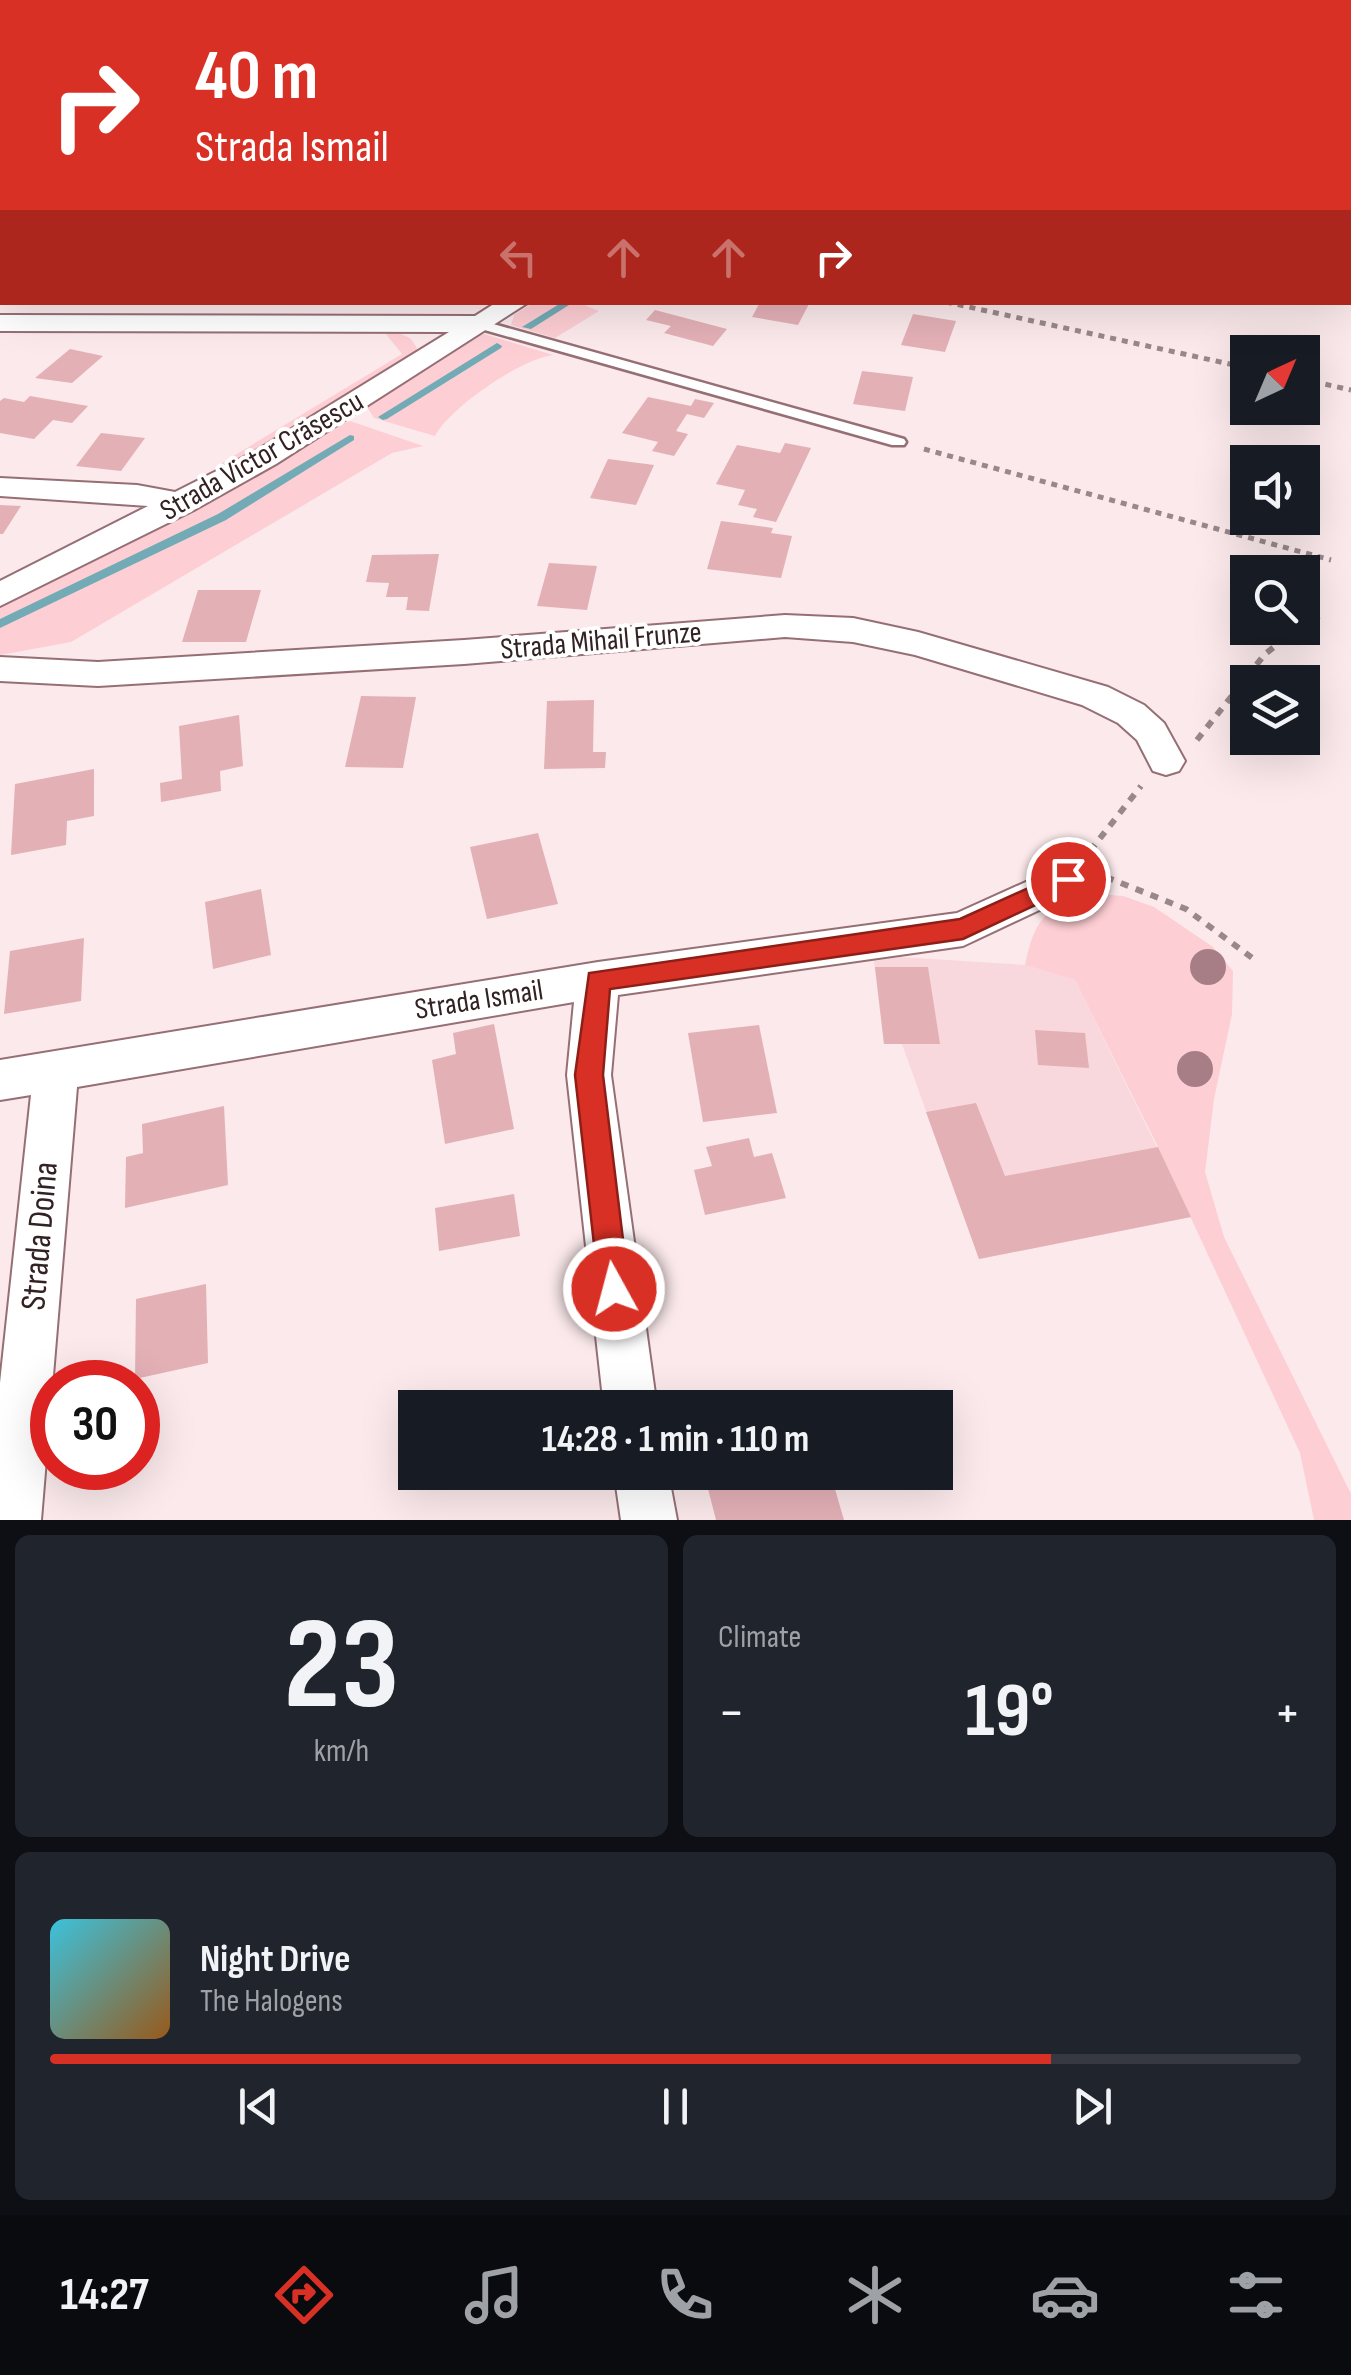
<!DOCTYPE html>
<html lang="en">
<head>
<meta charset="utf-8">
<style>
  :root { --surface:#171b24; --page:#20242c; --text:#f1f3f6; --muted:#9ea1a6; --line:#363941; --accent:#d93025 }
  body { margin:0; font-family:"Sofia Sans Condensed",sans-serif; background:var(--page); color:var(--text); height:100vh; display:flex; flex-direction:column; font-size:38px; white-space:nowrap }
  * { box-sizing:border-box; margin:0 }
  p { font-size:32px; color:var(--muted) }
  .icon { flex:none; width:55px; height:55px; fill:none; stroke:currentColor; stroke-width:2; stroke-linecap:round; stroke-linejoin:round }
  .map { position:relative; height:1520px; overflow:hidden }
  .drawer { display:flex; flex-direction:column; gap:15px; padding:15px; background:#0d0f14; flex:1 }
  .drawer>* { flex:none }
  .guide { position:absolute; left:0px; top:0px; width:1352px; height:305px; box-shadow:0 10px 40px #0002; background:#d93025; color:#fff; overflow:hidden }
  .needle { width:65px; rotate:44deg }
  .tools { position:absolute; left:1230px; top:335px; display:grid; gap:20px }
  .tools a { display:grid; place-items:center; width:90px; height:90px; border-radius:0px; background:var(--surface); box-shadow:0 10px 40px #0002; font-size:50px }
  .speed { position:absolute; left:30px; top:1360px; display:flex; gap:20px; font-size:50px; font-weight:700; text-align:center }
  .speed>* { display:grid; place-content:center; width:130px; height:130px; border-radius:50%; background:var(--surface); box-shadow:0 10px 40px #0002; line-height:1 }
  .speed .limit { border:15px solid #d22; background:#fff; color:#111 }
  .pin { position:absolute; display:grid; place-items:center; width:85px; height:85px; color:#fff; margin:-42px; border:5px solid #fff; border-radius:50%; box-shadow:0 2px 10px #0007 }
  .me { position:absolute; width:110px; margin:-55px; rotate:353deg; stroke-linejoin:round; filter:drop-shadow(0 0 8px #0008) }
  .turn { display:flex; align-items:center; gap:35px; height:210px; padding:0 30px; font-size:45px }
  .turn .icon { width:130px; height:130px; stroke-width:2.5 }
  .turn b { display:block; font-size:70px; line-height:85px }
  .lanes { display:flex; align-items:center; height:95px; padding:0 30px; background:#0003; justify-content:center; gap:50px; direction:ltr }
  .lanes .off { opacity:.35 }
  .big { font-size:75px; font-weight:700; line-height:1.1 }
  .drawer .card { flex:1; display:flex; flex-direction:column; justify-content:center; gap:15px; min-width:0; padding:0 35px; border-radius:15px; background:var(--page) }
  .drawer .dial { align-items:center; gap:0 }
  .dial b { font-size:130px; line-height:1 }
  .song { display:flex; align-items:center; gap:30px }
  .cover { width:120px; height:120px; border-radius:15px; background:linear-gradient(135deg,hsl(190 70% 55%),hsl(30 70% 35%)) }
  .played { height:10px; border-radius:5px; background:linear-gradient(90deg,var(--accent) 80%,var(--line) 80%) }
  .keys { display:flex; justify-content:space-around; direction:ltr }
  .heat { display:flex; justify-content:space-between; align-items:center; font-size:55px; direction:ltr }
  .drawer .tiles { flex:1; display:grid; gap:15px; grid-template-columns:1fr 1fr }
  .card:last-child { grid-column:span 2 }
  .trip { position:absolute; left:398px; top:1390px; width:555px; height:100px; border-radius:0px; background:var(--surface); box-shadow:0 10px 40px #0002; font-weight:700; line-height:100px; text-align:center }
  .dock { display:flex; height:160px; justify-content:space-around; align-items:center; background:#090b0e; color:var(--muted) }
  .dock .icon { width:70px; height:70px }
  .dock .current { color:var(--accent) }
  .dock b { font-size:45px; color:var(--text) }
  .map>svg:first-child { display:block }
  .built { fill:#f8d8dc }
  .green { fill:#fdced3 }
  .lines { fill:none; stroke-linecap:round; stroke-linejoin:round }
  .stream { fill:#72abb5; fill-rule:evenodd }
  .building { fill:#e3b0b6 }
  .service-casing { stroke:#966f75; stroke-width:5 }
  .minor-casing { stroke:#966f75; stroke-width:4 }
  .path-far1 { stroke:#99888a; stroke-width:5; stroke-dasharray:6 6; stroke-linecap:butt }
  .path { stroke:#99888a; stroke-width:6; stroke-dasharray:8 8; stroke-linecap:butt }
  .service { fill:#fff; fill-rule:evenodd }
  .minor { fill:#fff; fill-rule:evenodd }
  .tree { fill:#a87e86 }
  .route { fill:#d93025; stroke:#8d1f18; stroke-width:2.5 }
  .labels { text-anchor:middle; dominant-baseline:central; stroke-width:8; stroke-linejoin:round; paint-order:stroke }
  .street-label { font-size:30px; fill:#322224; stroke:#fff }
  .near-street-label { font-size:35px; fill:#322224; stroke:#fff }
</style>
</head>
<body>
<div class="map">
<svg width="1351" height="1520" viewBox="0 0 1351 1520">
  <rect width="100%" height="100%" fill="#fbe9eb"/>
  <path class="built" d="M 900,957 L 1025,965 L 1075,980 L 1191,1217 L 979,1259 L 902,1044 L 884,1044 L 874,961 Z"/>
  <g class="green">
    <path d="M 533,303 L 579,303 L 599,311 L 555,338 L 511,325 L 514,315 Z"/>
    <path d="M 394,331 L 410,338 L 417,348 L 414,357 L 225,471 L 217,466 L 402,354 L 386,334 Z"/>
    <path d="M 484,334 L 553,355 C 521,359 450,407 435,436 L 374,418 L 367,407 L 468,336 Z"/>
    <path d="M 350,421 L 423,446 L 392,453 L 71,642 L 0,655 L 0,605 L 201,507 L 332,427 Z"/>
    <path d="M 1086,893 L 1123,896 L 1154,907 L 1213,947 L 1233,971 L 1232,1014 L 1214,1099 L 1205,1172 L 1224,1237 L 1351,1494 L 1351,1520 L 1314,1520 L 1300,1453 L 1158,1147 L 1075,980 L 1025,965 C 1034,922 1044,908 1086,893 Z"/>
  </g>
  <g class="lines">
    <g class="stream">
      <path d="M 938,0 L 947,0 L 944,2 L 937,2 Z"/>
      <path d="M 561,303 L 569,305 L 531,329 L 522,327 Z"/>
      <path d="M 497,343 L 502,346 L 501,348 L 387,419 L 383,420 L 378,417 Z"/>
      <path d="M 350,435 L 354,436 L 354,440 L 226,520 L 0,628 L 0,619 L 218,514 Z"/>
    </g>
  </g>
  <g class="building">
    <path d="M 760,302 L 810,302 L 798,325 L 752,317 Z"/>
    <path d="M 655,310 L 727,329 L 713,346 L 664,333 L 671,326 L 646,320 Z"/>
    <path d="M 913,314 L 956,321 L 945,352 L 901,345 Z"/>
    <path d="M 70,349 L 103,356 L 72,383 L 35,378 Z"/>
    <path d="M 862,371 L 913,377 L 905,411 L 853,404 Z"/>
    <path d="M 30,396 L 88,406 L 72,423 L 53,420 L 34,439 L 0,433 L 0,401 L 4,398 L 24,402 Z"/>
    <path d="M 648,397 L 691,406 L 695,399 L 714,403 L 704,418 L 687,414 L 676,431 L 688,434 L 674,456 L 652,451 L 658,442 L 622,433 Z"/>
    <path d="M 101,433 L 145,438 L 121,471 L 76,466 Z"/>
    <path d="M 785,443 L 811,448 L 776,522 L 753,517 L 757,509 L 738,505 L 745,490 L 716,484 L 737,445 L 780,453 Z"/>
    <path d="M 608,459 L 654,465 L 636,505 L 590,498 Z"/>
    <path d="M 0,505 L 21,506 L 3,534 L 0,534 Z"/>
    <path d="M 721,521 L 773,528 L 771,533 L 792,536 L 781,578 L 707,569 Z"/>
    <path d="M 439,554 L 429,611 L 406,610 L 408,597 L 386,597 L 389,583 L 366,582 L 372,555 Z"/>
    <path d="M 549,563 L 597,566 L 587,610 L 537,606 Z"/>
    <path d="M 198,590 L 261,590 L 246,642 L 182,642 Z"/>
    <path d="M 361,696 L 416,697 L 403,768 L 345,767 Z"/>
    <path d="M 594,700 L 593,752 L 606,752 L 605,768 L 544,769 L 547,701 Z"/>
    <path d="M 239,715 L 243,766 L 220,771 L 221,791 L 161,802 L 160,783 L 182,779 L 179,726 Z"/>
    <path d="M 94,769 L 94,816 L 67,821 L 66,845 L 11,855 L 15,784 Z"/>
    <path d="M 538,833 L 558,904 L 487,919 L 470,847 Z"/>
    <path d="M 261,889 L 271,955 L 213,969 L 205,902 Z"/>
    <path d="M 84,938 L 81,1001 L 4,1014 L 10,951 Z"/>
    <path d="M 875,967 L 928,967 L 940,1044 L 884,1044 Z"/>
    <path d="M 494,1024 L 514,1129 L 445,1144 L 432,1060 L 456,1054 L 453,1033 Z"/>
    <path d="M 759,1025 L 777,1113 L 703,1122 L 688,1033 Z"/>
    <path d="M 1035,1030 L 1085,1033 L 1089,1068 L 1038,1065 Z"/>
    <path d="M 976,1103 L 1005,1176 L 1158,1147 L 1191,1217 L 979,1259 L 926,1112 Z"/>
    <path d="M 224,1106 L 228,1185 L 125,1208 L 126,1157 L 143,1153 L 142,1124 Z"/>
    <path d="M 749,1138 L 754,1157 L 772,1153 L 786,1198 L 705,1215 L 694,1170 L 712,1166 L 706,1147 Z"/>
    <path d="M 514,1194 L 520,1236 L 439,1251 L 435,1208 Z"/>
    <path d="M 206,1284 L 208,1363 L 135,1379 L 136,1299 Z"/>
    <path d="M 755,1472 L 830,1472 L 844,1520 L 716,1520 L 707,1485 Z"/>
  </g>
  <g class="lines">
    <defs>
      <path id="service" d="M 479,320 L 904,439 L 906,442 L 904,445 L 892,445 L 474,327 L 474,321 Z"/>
      <g id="minor">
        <path d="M 347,0 L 430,0 L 432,2 L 349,2 Z"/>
        <path d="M 795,0 L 815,0 L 815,2 L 796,2 Z"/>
        <rect x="0" y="135" width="2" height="14"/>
        <path d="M 497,302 L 529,302 L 276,464 L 194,510 L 0,606 L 0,581 L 148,506 L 0,496 L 0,478 L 137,485 L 175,492 L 254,452 L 449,332 L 0,331 L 0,315 L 475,316 Z"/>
        <path d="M 785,615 L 853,618 L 918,632 L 1108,687 L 1144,705 L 1164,723 L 1185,761 L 1179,771 L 1166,775 L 1153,771 L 1137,740 L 1118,723 L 1082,705 L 915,655 L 853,642 L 785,637 L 464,664 L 98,686 L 0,681 L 0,657 L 98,662 L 464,640 Z"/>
        <path d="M 1068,863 L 1082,868 L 1088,879 L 1082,890 L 963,946 L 618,995 L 611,1075 L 657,1408 L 604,1408 L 567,1075 L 574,1002 L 77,1087 L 41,1520 L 0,1520 L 0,1383 L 31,1095 L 0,1100 L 0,1060 L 598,962 L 957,913 Z"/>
        <path d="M 614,1472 L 668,1472 L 677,1520 L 621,1520 Z"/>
      </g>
    </defs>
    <use href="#service" class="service-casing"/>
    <use href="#minor" class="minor-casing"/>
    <g class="path-far1">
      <path d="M 946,302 L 1248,368"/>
      <path d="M 1302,379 L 1351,390"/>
      <path d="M 924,449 L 1331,560"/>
    </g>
    <g class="path">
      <path d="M 1302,626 L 1319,616"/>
      <path d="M 1197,740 L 1265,654 L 1299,628"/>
      <path d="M 1090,851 L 1141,786"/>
      <path d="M 1106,877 L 1186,909 L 1255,960"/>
    </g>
    <use href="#service" class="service"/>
    <use href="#minor" class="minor"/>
  </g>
  <g class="tree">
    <circle cx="1208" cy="967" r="18"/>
    <circle cx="1195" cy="1069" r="18"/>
  </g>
  <path class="route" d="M 1068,870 L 1076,872 L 1080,879 L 1076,886 L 963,939 L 610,989 L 603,1075 L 629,1289 L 624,1299 L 614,1304 L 603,1299 L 599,1289 L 575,1075 L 589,973 L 960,919 Z"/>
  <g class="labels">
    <g class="street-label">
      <text transform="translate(262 456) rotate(-30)">Strada Victor Crăsescu</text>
      <text transform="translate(601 641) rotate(-5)">Strada Mihail Frunze</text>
      <text transform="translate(479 1000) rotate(-9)">Strada Ismail</text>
    </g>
    <g class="near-street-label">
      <text transform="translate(40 1236) rotate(-85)">Strada Doina</text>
    </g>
  </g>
</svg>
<div class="tools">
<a><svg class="needle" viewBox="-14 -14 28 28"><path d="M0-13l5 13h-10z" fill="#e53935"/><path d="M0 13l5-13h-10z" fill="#9ea1a6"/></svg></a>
<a><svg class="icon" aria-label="sound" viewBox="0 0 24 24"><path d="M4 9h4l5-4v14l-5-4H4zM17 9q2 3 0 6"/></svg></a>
<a><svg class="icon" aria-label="search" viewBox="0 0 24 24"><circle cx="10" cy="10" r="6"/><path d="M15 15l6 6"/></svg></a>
<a><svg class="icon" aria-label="layers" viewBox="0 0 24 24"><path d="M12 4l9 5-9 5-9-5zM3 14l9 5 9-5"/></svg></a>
</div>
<div class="speed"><div class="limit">30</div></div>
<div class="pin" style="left:1068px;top:879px;background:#d93025"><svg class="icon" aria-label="arrive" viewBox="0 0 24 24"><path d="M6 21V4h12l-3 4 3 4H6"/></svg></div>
<svg class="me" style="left:614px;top:1289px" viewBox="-20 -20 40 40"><circle r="17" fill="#d93025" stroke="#fff" stroke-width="3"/><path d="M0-11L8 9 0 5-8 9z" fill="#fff"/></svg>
<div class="trip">14:28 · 1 min · 110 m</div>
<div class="guide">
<div class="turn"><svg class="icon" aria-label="right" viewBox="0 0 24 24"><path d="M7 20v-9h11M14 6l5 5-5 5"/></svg><div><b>40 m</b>Strada Ismail</div></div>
<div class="lanes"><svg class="icon off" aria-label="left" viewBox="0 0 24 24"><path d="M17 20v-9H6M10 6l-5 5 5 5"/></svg><svg class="icon off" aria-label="ahead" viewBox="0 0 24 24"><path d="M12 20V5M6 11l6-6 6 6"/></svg><svg class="icon off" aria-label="ahead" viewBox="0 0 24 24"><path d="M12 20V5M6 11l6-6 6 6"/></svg><svg class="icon" aria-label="right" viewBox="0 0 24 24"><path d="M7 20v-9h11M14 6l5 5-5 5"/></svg></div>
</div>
</div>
<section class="drawer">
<div class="tiles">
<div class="card dial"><b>23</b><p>km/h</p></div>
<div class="card"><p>Climate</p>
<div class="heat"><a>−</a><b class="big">19°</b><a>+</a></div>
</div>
<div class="card">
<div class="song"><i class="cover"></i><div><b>Night Drive</b><p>The Halogens</p></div></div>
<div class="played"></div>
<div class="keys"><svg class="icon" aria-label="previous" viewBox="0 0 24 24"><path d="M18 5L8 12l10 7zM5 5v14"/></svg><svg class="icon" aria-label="pause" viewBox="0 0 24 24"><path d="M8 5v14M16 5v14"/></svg><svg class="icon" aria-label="next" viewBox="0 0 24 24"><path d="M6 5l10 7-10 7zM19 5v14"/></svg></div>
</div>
</div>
</section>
<nav class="dock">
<b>14:27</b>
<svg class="icon current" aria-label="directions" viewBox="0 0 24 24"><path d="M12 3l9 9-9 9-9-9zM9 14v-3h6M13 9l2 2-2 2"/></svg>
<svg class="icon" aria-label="music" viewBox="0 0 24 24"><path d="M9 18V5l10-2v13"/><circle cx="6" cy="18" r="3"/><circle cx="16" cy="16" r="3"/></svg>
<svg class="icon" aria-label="phone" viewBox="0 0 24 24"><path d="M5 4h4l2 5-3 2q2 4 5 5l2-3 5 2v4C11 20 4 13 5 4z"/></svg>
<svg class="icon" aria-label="climate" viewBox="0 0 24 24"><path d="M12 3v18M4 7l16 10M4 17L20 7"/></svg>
<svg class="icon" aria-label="car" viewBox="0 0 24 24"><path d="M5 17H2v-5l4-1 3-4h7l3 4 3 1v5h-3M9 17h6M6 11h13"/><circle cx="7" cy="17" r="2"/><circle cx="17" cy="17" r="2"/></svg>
<svg class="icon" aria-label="filters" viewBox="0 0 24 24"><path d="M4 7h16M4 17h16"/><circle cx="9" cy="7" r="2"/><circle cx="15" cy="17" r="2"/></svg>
</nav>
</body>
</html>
